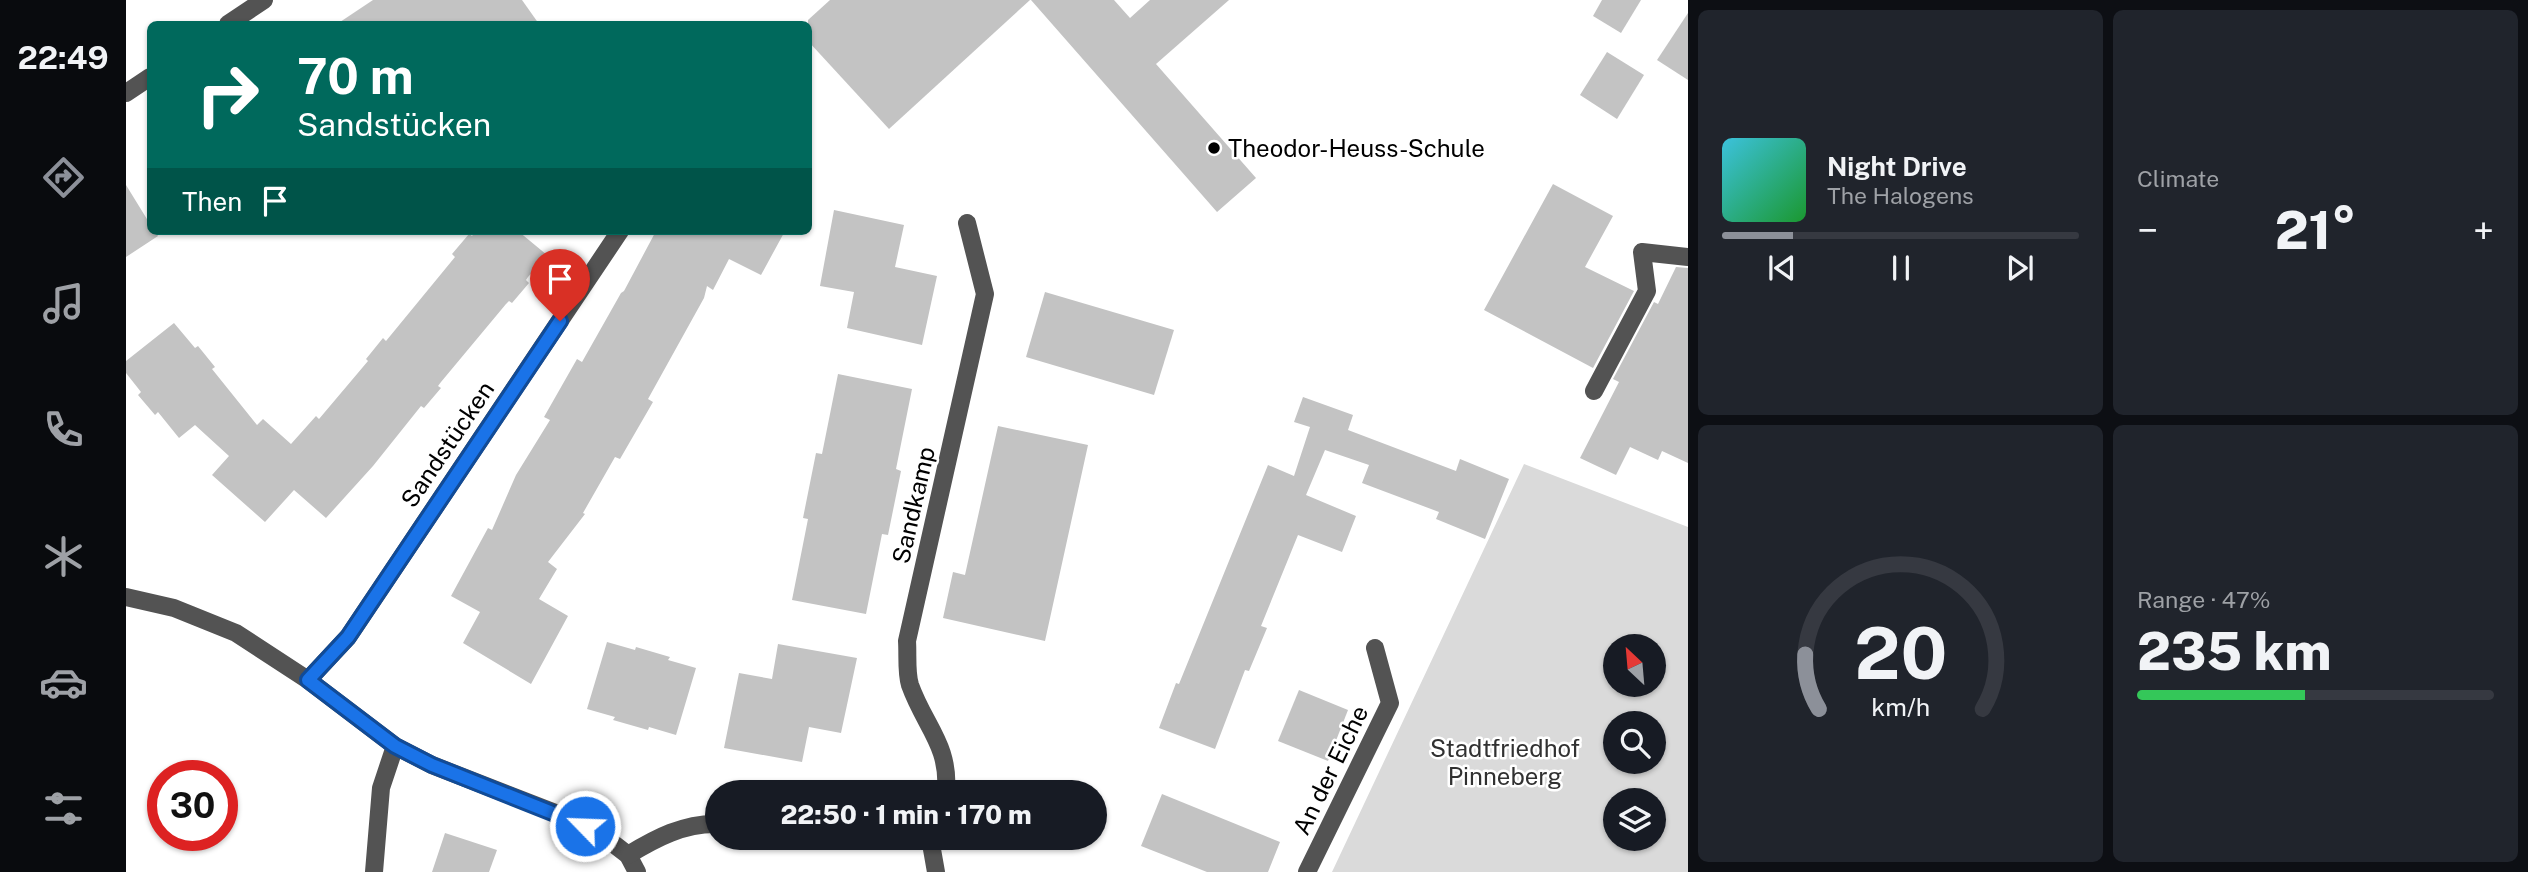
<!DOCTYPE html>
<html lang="en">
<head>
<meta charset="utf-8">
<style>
  :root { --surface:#171b24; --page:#20242c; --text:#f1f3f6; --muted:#9ea1a6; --line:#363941; --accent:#8c9099 }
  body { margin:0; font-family:"Public Sans",sans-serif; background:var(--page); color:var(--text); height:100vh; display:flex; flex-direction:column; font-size:26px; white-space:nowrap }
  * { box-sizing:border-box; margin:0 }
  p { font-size:23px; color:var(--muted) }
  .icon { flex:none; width:38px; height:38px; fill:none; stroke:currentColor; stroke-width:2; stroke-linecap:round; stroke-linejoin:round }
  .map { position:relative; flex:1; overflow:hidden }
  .drawer { display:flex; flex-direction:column; gap:10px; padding:10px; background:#0d0f14; width:840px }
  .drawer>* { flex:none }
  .banner { position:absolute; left:21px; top:21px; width:665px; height:214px; border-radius:10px; box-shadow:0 2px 5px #0004; background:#00695c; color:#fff; overflow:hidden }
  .needle { width:46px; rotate:334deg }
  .buttons { position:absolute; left:1477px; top:634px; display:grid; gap:14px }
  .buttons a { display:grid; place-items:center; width:63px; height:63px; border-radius:50%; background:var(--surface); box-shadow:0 2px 5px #0004; font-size:35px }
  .speed { position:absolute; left:21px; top:760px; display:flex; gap:14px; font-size:35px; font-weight:700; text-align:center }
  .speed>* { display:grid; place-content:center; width:91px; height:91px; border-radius:50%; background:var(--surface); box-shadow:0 2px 5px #0004; line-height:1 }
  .speed .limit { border:10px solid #d22; background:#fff; color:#111 }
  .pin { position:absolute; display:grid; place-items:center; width:60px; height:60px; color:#fff; margin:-72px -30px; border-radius:50% 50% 50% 0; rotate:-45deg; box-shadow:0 0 7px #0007 }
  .pin .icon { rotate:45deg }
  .me { position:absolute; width:77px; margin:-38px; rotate:294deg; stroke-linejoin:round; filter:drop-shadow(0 0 5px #0008) }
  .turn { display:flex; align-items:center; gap:24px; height:147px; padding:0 35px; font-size:32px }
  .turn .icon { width:91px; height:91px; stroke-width:2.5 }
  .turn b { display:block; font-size:49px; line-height:60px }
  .then { display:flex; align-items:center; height:66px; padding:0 35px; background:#0003; gap:14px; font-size:26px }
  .big { font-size:52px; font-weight:800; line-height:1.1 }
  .drawer .widget { flex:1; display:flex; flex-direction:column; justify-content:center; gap:10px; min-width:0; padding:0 24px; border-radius:10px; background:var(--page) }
  .drawer .dial { align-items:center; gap:0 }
  .dial svg { height:182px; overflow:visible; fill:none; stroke:var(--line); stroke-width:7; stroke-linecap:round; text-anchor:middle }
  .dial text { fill:var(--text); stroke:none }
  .song { display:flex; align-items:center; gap:21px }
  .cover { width:84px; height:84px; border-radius:10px; background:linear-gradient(135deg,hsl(190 70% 55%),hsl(130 70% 35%)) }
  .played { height:7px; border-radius:4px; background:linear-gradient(90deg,var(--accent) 20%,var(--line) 20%) }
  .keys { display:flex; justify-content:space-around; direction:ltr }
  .heat { display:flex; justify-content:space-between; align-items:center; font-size:38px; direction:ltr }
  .charge { height:10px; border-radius:5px; background:linear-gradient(90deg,#34c759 47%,var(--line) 0) }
  .drawer .tiles { flex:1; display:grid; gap:10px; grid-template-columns:repeat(2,1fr) }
  .trip { position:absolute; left:579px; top:780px; width:402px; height:70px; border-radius:35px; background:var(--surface); box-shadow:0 2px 5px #0004; font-weight:800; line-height:70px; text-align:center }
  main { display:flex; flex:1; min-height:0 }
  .dock { display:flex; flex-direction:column; width:126px; justify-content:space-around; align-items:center; background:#090b0e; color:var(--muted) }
  .dock .icon { width:49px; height:49px }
  .dock .active { color:var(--accent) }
  .dock b { font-size:32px; color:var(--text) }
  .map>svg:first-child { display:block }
  .green { fill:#dadada; fill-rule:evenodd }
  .building { fill:#c3c3c3 }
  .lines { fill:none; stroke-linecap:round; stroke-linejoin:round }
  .minor { stroke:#535353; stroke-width:18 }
  .route-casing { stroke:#114b97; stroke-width:18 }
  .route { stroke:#1a73e8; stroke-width:12 }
  .poi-dot { fill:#000; stroke:#fff; stroke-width:2.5 }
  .labels { text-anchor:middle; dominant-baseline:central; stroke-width:5; stroke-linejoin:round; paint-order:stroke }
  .poi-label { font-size:24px; fill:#000; stroke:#fff; text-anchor:start }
  .street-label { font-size:24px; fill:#000; stroke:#fff }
  .park-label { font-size:24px; fill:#313131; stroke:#fff }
</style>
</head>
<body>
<main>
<nav class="dock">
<b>22:49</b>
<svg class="icon active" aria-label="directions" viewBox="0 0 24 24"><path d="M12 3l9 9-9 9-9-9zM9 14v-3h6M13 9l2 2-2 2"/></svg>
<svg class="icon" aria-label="music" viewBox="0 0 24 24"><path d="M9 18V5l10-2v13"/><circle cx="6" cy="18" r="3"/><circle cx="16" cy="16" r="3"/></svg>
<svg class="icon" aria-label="phone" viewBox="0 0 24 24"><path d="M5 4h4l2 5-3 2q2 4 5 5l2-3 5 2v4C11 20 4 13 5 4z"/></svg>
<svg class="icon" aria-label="climate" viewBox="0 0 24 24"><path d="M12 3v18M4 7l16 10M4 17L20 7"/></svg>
<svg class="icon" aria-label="car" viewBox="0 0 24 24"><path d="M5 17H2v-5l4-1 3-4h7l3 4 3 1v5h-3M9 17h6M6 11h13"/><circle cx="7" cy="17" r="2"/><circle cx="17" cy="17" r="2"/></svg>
<svg class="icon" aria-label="filters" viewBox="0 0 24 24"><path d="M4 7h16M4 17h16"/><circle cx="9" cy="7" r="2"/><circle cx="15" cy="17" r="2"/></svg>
</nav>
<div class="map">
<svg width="1562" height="872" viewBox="0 0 1562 872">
  <rect width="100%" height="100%" fill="#fff"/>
  <path class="green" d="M 1398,464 L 1562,527 L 1562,872 L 1206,872 ZM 1489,646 L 1528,646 L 1528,684 L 1489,684 ZM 1489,723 L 1528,723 L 1528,761 L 1489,761 ZM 1489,800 L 1528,800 L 1528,838 L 1489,838 Z"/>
  <g class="building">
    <path d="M 247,0 L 396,0 L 413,24 L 211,24 Z"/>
    <path d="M 704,0 L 904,0 L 763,129 L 682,41 L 682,20 Z"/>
    <path d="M 905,0 L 988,0 L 1004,18 L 1024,0 L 1103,0 L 1030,64 L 1130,178 L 1091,212 Z"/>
    <path d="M 1476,0 L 1515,0 L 1495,33 L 1467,16 Z"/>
    <path d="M 1562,13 L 1562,80 L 1531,60 Z"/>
    <path d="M 1481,52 L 1518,75 L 1491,119 L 1454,95 Z"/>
    <path d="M 1427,184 L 1487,216 L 1459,267 L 1508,291 L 1467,368 L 1358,310 Z"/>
    <path d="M 0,185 L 24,224 L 24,231 L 29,231 L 32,236 L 0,257 Z"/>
    <path d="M 708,210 L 778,225 L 769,267 L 811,276 L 796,345 L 721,328 L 728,292 L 694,286 Z"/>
    <path d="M 350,231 L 392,231 L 421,255 L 402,277 L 400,280 L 403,283 L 386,303 L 383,301 L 380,304 L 315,382 L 312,386 L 315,388 L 298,408 L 295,406 L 247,466 L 200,518 L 168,490 L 139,522 L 86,475 L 103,456 L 69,425 L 53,438 L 32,412 L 29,415 L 12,395 L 15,392 L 0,373 L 0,361 L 48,323 L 69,348 L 72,346 L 89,367 L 86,369 L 131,425 L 137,419 L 165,444 L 190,416 L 193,419 L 242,361 L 240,359 L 257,338 L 260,341 L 329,257 L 326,254 L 343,234 L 346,236 Z"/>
    <path d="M 530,231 L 659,231 L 635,275 L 603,259 L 587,290 L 581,286 L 578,298 L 522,399 L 527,402 L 494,459 L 489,457 L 457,513 L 459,514 L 422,562 L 431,569 L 413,599 L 442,616 L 405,684 L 337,643 L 354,612 L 325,596 L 362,528 L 366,530 L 390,475 L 424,420 L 418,417 L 451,359 L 456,362 L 495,293 L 498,291 Z"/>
    <path d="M 1550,267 L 1562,268 L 1562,463 L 1536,451 L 1532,460 L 1504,447 L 1490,475 L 1454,458 L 1493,382 L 1487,379 L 1528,302 L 1532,304 Z"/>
    <path d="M 919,292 L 1048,330 L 1028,395 L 900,357 Z"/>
    <path d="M 712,374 L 786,389 L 770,469 L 775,471 L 762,535 L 756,534 L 740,614 L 666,600 L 682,519 L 677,518 L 690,453 L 696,454 Z"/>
    <path d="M 1177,397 L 1227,415 L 1222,430 L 1330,471 L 1334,459 L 1383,479 L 1359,539 L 1310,519 L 1313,512 L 1236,483 L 1243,465 L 1199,450 L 1180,495 L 1230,516 L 1216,552 L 1172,535 L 1135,626 L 1141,628 L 1123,671 L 1119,670 L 1089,749 L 1033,728 L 1050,683 L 1053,684 L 1142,465 L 1168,476 L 1184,427 L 1168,422 Z"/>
    <path d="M 872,426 L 962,445 L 919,641 L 817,618 L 827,572 L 839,575 Z"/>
    <path d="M 481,642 L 509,650 L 510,647 L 544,657 L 542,660 L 570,668 L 550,735 L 523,727 L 522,730 L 487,720 L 489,717 L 461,709 Z"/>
    <path d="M 652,644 L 731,658 L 715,733 L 683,727 L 676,762 L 598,748 L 613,673 L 646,679 Z"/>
    <path d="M 1173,690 L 1222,710 L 1202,761 L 1152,741 Z"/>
    <path d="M 1036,794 L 1154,842 L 1142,872 L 1081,872 L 1015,846 Z"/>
    <path d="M 319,833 L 371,850 L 363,872 L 306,872 Z"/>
  </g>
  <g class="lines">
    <g class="minor">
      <path d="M 102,24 L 138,0"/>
      <path d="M 0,93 L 24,77"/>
      <path d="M 1468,391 L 1521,291 L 1516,252 L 1562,257"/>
      <path d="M 0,597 L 48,608 L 110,633 L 182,680 L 269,746 L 306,765 L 442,818 L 476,835 L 502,855 L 511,872"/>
      <path d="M 182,680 L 222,637 L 494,231"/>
      <path d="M 820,793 C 824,745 799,727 784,685 C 780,672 782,655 781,641 L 859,294 L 841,223"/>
      <path d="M 804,838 L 810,872"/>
      <path d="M 502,855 C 530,838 558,823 592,824"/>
      <path d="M 248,872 L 255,788 L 269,746"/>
      <path d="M 1181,872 L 1264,703 L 1249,648"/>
    </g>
  </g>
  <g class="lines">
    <defs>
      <path id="route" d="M 434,321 L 222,637 L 182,680 L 269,746 L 306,765 L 459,826"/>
    </defs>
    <use href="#route" class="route-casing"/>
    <use href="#route" class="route"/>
  </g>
  <circle class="poi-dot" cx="1088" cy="148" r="7"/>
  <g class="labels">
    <g class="poi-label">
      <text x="1102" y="148">Theodor-Heuss-Schule</text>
    </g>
    <g class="street-label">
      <text transform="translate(321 444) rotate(-56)">Sandstücken</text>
      <text transform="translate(787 505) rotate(-77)">Sandkamp</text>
      <text transform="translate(1204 770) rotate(-64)">An der Eiche</text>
    </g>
    <g class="park-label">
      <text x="1379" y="748">Stadtfriedhof<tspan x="1379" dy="28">Pinneberg</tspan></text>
    </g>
  </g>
</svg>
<div class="buttons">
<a><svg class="needle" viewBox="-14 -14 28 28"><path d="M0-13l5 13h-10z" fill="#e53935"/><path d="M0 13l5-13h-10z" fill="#9ea1a6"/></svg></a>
<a><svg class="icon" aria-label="search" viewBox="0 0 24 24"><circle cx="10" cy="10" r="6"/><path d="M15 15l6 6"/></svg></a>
<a><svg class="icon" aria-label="layers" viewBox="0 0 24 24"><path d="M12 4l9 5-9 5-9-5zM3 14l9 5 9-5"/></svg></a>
</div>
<div class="speed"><div class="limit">30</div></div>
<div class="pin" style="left:434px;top:321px;background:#d93025"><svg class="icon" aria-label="arrive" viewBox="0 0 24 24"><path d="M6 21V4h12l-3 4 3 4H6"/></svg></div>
<svg class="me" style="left:459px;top:826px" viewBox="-20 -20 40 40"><circle r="17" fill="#1a73e8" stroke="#fff" stroke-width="3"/><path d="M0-11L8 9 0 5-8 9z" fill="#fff"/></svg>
<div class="trip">22:50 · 1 min · 170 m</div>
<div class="banner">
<div class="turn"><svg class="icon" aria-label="right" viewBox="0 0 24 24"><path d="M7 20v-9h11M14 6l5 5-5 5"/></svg><div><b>70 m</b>Sandstücken</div></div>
<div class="then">Then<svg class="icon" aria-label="arrive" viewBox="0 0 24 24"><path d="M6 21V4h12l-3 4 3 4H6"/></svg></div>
</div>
</div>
<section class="drawer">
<div class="tiles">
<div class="widget">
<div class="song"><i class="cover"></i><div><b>Night Drive</b><p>The Halogens</p></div></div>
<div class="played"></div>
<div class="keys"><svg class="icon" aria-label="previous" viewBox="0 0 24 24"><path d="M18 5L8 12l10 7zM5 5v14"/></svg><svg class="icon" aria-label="pause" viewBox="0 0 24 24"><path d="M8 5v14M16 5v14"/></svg><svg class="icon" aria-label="next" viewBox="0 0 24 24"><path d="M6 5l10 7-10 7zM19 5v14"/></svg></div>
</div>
<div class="widget"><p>Climate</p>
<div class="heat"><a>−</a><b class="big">21°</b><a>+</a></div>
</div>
<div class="widget dial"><svg viewBox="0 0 100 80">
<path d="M14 69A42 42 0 1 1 86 69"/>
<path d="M14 69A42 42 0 0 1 8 45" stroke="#8c9099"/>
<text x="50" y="56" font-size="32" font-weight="700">20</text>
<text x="50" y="72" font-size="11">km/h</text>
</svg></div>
<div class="widget"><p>Range · 47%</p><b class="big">235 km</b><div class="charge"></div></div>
</div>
</section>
</main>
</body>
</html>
